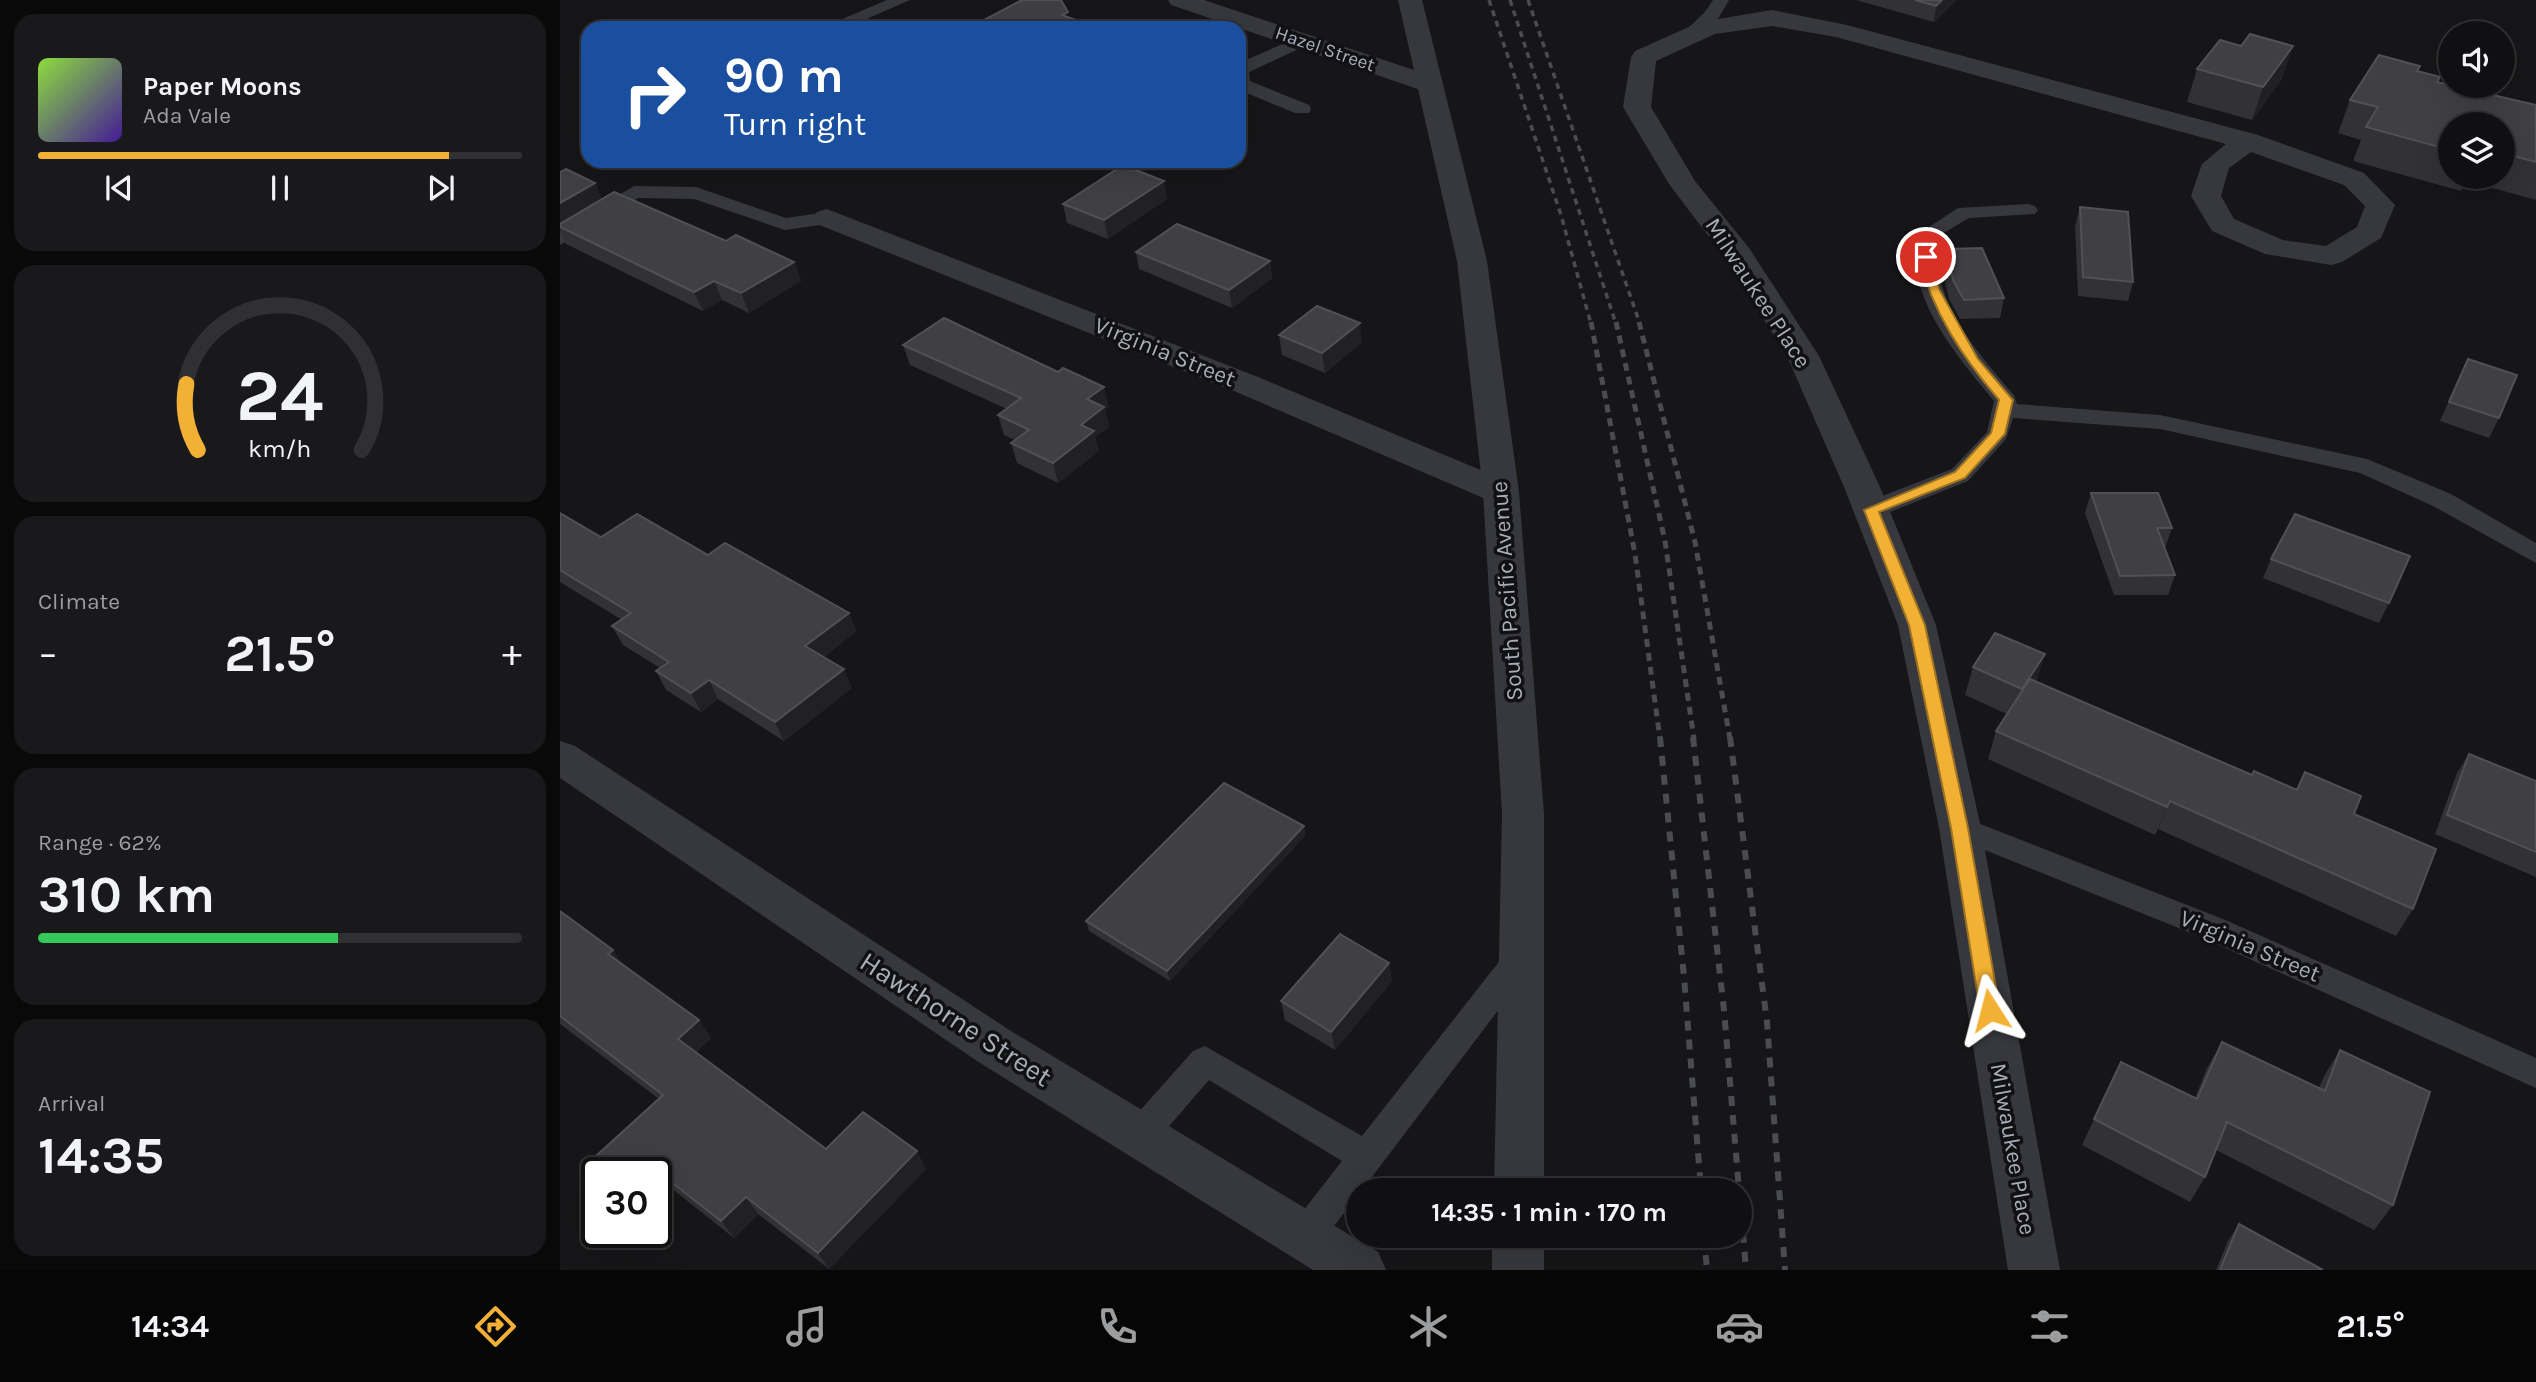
<!DOCTYPE html>
<html lang="en">
<head>
<meta charset="utf-8">
<style>
  :root { --surface:#101012; --page:#19191b; --text:#f1f3f6; --muted:#9c9d9f; --line:#303032; --accent:#f2b134 }
  body { margin:0; font-family:Karla,sans-serif; background:var(--page); color:var(--text); height:100vh; display:flex; flex-direction:column; font-size:26px; white-space:nowrap }
  * { box-sizing:border-box; margin:0 }
  p { font-size:23px; color:var(--muted) }
  .icon { flex:none; width:38px; height:38px; fill:none; stroke:currentColor; stroke-width:2; stroke-linecap:round; stroke-linejoin:round }
  .map { position:relative; flex:1; overflow:hidden }
  .sheet { display:flex; flex-direction:column; gap:14px; padding:14px; background:#09090a; width:560px }
  .sheet>* { flex:none }
  .guide { position:absolute; left:21px; top:21px; width:665px; height:147px; border-radius:21px; box-shadow:0 7px 28px #0002,0 0 0 2px var(--line); background:#1a4fa0; color:#fff; overflow:hidden }
  .tools { position:absolute; left:1878px; top:21px; display:grid; gap:14px }
  .tools a { display:grid; place-items:center; width:77px; height:77px; border-radius:50%; background:var(--surface); box-shadow:0 7px 28px #0002,0 0 0 2px var(--line); font-size:35px }
  .speed { position:absolute; left:21px; top:1157px; display:flex; gap:14px; font-size:35px; font-weight:700; text-align:center }
  .speed>* { display:grid; place-content:center; width:91px; height:91px; border-radius:50%; background:var(--surface); box-shadow:0 7px 28px #0002,0 0 0 2px var(--line); line-height:1 }
  .speed .limit { border:4px solid #111; border-radius:10px; background:#fff; color:#111 }
  .pin { position:absolute; display:grid; place-items:center; width:60px; height:60px; color:#fff; margin:-30px; border:4px solid #fff; border-radius:50%; box-shadow:0 2px 7px #0007 }
  .me { position:absolute; width:77px; margin:-38px; rotate:351deg; stroke-linejoin:round; filter:drop-shadow(0 0 5px #0008) }
  .turn { display:flex; align-items:center; gap:24px; height:147px; padding:0 28px; font-size:32px }
  .turn .icon { width:91px; height:91px; stroke-width:2.5 }
  .turn b { display:block; font-size:49px; line-height:60px }
  .big { font-size:52px; font-weight:700; line-height:1.1 }
  .sheet .card { flex:1; display:flex; flex-direction:column; justify-content:center; gap:10px; min-width:0; padding:0 24px; border-radius:21px; background:var(--page) }
  .sheet .dial { align-items:center; gap:0 }
  .dial svg { height:182px; overflow:visible; fill:none; stroke:var(--line); stroke-width:7; stroke-linecap:round; text-anchor:middle }
  .dial text { fill:var(--text); stroke:none }
  .song { display:flex; align-items:center; gap:21px }
  .cover { width:84px; height:84px; border-radius:10px; background:linear-gradient(135deg,hsl(90 70% 55%),hsl(260 70% 35%)) }
  .played { height:7px; border-radius:4px; background:linear-gradient(90deg,var(--accent) 85%,var(--line) 85%) }
  .keys { display:flex; justify-content:space-around; direction:ltr }
  .heat { display:flex; justify-content:space-between; align-items:center; font-size:38px; direction:ltr }
  .charge { height:10px; border-radius:5px; background:linear-gradient(90deg,#34c759 62%,var(--line) 0) }
  .trip { position:absolute; left:786px; top:1178px; width:406px; height:70px; border-radius:35px; background:var(--surface); box-shadow:0 7px 28px #0002,0 0 0 2px var(--line); font-weight:700; line-height:70px; text-align:center }
  .tabs { display:flex; height:112px; justify-content:space-around; align-items:center; background:#060607; color:var(--muted) }
  .tabs .icon { width:49px; height:49px }
  .tabs .current { color:var(--accent) }
  .tabs b { font-size:32px; color:var(--text) }
  main { display:flex; flex:1; min-height:0 }
  .map>svg:first-child { display:block }
  .lines { fill:none; stroke-linecap:round; stroke-linejoin:round }
  .service { fill:#37383d; fill-rule:evenodd }
  .minor { fill:#37383d; fill-rule:evenodd }
  .tertiary { fill:#37383d; fill-rule:evenodd }
  .rail-far2 { stroke:#4a4c52; stroke-width:3.5; stroke-dasharray:6 5; stroke-linecap:butt }
  .rail-far1 { stroke:#4a4c52; stroke-width:5; stroke-dasharray:8 6; stroke-linecap:butt }
  .rail { stroke:#4a4c52; stroke-width:6; stroke-dasharray:10 9; stroke-linecap:butt }
  .wall { fill:#323236; fill-rule:evenodd }
  .shaded-wall { fill:#212124 }
  .building { fill:#3f3f44; stroke:#4f5156; stroke-width:2 }
  .route { fill:#f2b134; stroke:#9d7322; stroke-width:2 }
  .labels { text-anchor:middle; dominant-baseline:central; stroke-width:7; stroke-linejoin:round; paint-order:stroke }
  .far-street-label { font-size:19px; fill:#a8adb8; stroke:#111113 }
  .street-label { font-size:23px; fill:#a8adb8; stroke:#111113 }
  .near-street-label { font-size:28px; fill:#a8adb8; stroke:#111113 }
</style>
</head>
<body>
<main>
<section class="sheet">
<div class="card">
<div class="song"><i class="cover"></i><div><b>Paper Moons</b><p>Ada Vale</p></div></div>
<div class="played"></div>
<div class="keys"><svg class="icon" aria-label="previous" viewBox="0 0 24 24"><path d="M18 5L8 12l10 7zM5 5v14"/></svg><svg class="icon" aria-label="pause" viewBox="0 0 24 24"><path d="M8 5v14M16 5v14"/></svg><svg class="icon" aria-label="next" viewBox="0 0 24 24"><path d="M6 5l10 7-10 7zM19 5v14"/></svg></div>
</div>
<div class="card dial"><svg viewBox="0 0 100 80">
<path d="M14 69A42 42 0 1 1 86 69"/>
<path d="M14 69A42 42 0 0 1 9 40" stroke="#f2b134"/>
<text x="50" y="56" font-size="32" font-weight="700">24</text>
<text x="50" y="72" font-size="11">km/h</text>
</svg></div>
<div class="card"><p>Climate</p>
<div class="heat"><a>−</a><b class="big">21.5°</b><a>+</a></div>
</div>
<div class="card"><p>Range · 62%</p><b class="big">310 km</b><div class="charge"></div></div>
<div class="card"><p>Arrival</p><b class="big">14:35</b></div>
</section>
<div class="map">
<svg width="1976" height="1270" viewBox="0 0 1976 1270">
  <rect width="100%" height="100%" fill="#161618"/>
  <g class="lines">
    <g class="service">
      <path d="M 327,0 L 350,0 L 286,28 L 261,28 Z"/>
      <path d="M 1153,0 L 1169,0 L 1158,19 L 1135,41 L 1123,41 L 1120,37 L 1123,33 L 1145,12 Z"/>
      <path d="M 741,36 L 747,37 L 750,41 L 747,45 L 689,72 L 690,81 L 749,105 L 751,109 L 749,113 L 735,113 L 679,90 L 679,63 Z"/>
      <path d="M 74,186 L 136,187 L 226,218 L 267,212 L 277,218 L 267,224 L 225,230 L 134,199 L 78,198 L 0,245 L 0,230 Z"/>
      <path d="M 1468,204 L 1475,206 L 1478,210 L 1475,214 L 1409,218 L 1382,234 C 1363,293 1418,353 1454,395 L 1457,404 L 1600,415 L 1807,459 L 1891,494 L 1976,543 L 1976,563 L 1873,506 L 1800,473 L 1600,429 L 1453,418 L 1446,439 L 1408,481 L 1320,516 L 1302,516 L 1299,510 L 1302,504 L 1392,469 L 1427,432 L 1434,401 C 1403,363 1356,310 1356,258 C 1356,249 1360,240 1363,231 L 1398,208 Z"/>
      <path d="M 1400,816 L 1663,919 L 1976,1058 L 1976,1088 L 1641,937 L 1390,836 L 1385,828 L 1390,820 Z"/>
      <path d="M 960,945 L 971,949 L 976,958 L 971,967 L 802,1190 L 798,1190 L 798,1195 L 757,1248 L 745,1253 L 733,1248 L 727,1236 L 733,1224 L 782,1161 L 649,1080 L 592,1146 L 580,1150 L 568,1146 L 563,1135 L 568,1124 L 633,1051 L 645,1046 L 802,1136 L 949,949 Z"/>
    </g>
    <g class="minor">
      <path d="M 1212,10 L 1287,25 L 1698,135 L 1804,173 L 1835,205 L 1821,238 L 1782,262 L 1771,265 L 1705,254 L 1652,231 L 1631,196 L 1642,164 L 1666,144 L 1276,37 L 1212,26 L 1155,34 L 1096,61 L 1091,107 L 1135,181 L 1189,248 L 1259,356 L 1320,487 L 1376,625 L 1421,828 L 1500,1270 L 1448,1270 L 1379,828 L 1338,625 L 1284,487 L 1227,356 L 1165,258 L 1109,184 L 1063,107 L 1071,57 L 1075,51 L 1140,22 ZM 1691,152 L 1784,185 L 1805,206 L 1797,227 L 1766,246 L 1723,240 L 1674,219 L 1661,196 L 1669,168 Z"/>
      <path d="M 267,209 L 698,377 L 954,484 L 959,492 L 954,500 L 941,504 L 928,500 L 674,391 L 257,224 L 252,218 L 257,212 Z"/>
      <path d="M 0,741 L 15,746 L 451,1031 L 818,1252 L 826,1270 L 753,1270 L 417,1061 L 0,778 Z"/>
    </g>
    <g class="tertiary">
      <path d="M 608,0 L 644,0 L 854,70 L 838,0 L 862,0 L 927,261 L 959,492 L 984,814 L 984,1190 L 934,1190 L 942,814 L 923,492 L 897,261 L 858,89 L 611,5 Z"/>
      <rect x="932" y="1236" width="52" height="34"/>
    </g>
    <g class="rail-far2">
      <path d="M 929,0 L 1001,215 L 1031,324"/>
      <path d="M 950,0 L 1056,324"/>
      <path d="M 968,0 L 1080,324"/>
    </g>
    <g class="rail-far1">
      <path d="M 1031,322 L 1075,554 L 1100,739"/>
      <path d="M 1056,322 L 1105,541 L 1134,739"/>
      <path d="M 1079,322 L 1135,542 L 1170,739"/>
    </g>
    <g class="rail">
      <path d="M 1100,737 L 1124,977 L 1141,1190"/>
      <path d="M 1133,737 L 1164,1010 L 1179,1190"/>
      <path d="M 1170,737 L 1207,1022 L 1225,1270"/>
      <path d="M 1180,1195 L 1186,1270"/>
      <path d="M 1144,1236 L 1147,1270"/>
    </g>
  </g>
  <g class="wall">
    <path d="M 1296,0 L 1396,0 L 1374,22 Z"/>
    <path d="M 1860,66 L 1858,71 L 1880,77 L 1878,82 L 1976,105 L 1976,200 L 1907,181 L 1901,191 L 1793,161 L 1801,140 L 1778,133 L 1790,100 ZM 1890,124 L 1942,124 L 1942,177 L 1890,177 Z"/>
    <path d="M 1637,69 L 1722,79 L 1692,120 L 1627,102 Z"/>
    <path d="M 0,172 L 35,183 L 42,199 L 166,241 L 234,262 L 241,281 L 189,313 L 162,300 L 143,311 L 6,244 L 0,231 Z"/>
    <path d="M 604,181 L 607,199 L 548,239 L 507,223 L 503,204 Z"/>
    <path d="M 1520,207 L 1573,282 L 1568,301 L 1518,296 L 1515,226 Z"/>
    <path d="M 1386,249 L 1444,298 L 1440,318 L 1400,319 L 1389,299 L 1382,268 Z"/>
    <path d="M 576,252 L 710,261 L 712,278 L 672,308 L 579,269 Z"/>
    <path d="M 719,335 L 802,342 L 765,373 L 722,355 Z"/>
    <path d="M 343,345 L 549,406 L 545,409 L 549,427 L 535,437 L 539,451 L 498,483 L 457,463 L 451,443 L 455,440 L 444,435 L 438,415 L 447,409 L 350,365 Z"/>
    <path d="M 1908,359 L 1939,418 L 1929,438 L 1880,421 Z"/>
    <path d="M 1531,493 L 1612,528 L 1605,548 L 1615,575 L 1608,595 L 1554,595 L 1525,513 Z"/>
    <path d="M 0,513 L 41,537 L 148,555 L 289,613 L 296,631 L 264,657 L 292,688 L 224,741 L 158,699 L 141,712 L 106,690 L 96,671 L 100,668 L 63,645 L 52,626 L 62,620 L 0,582 Z"/>
    <path d="M 1711,559 L 1829,603 L 1819,623 L 1703,578 Z"/>
    <path d="M 1485,654 L 1476,682 L 1692,775 L 1736,789 L 1745,772 L 1794,814 L 1853,909 L 1836,936 L 1598,829 L 1595,835 L 1428,759 L 1436,731 L 1447,714 L 1405,695 L 1413,667 Z"/>
    <path d="M 1909,754 L 1976,781 L 1976,877 L 1875,834 L 1897,773 Z"/>
    <path d="M 744,826 L 745,836 L 610,981 L 529,931 L 526,921 Z"/>
    <path d="M 0,911 L 63,965 L 139,1020 L 151,1038 L 136,1052 L 266,1149 L 366,1169 L 269,1269 L 198,1214 L 174,1238 L 101,1180 L 96,1185 L 96,1172 L 50,1172 L 36,1156 L 99,1099 L 0,1024 Z"/>
    <path d="M 829,963 L 832,981 L 775,1050 L 725,1020 L 721,1001 Z"/>
    <path d="M 1662,1042 L 1759,1088 L 1764,1076 L 1780,1050 L 1833,1205 L 1814,1230 L 1656,1150 L 1645,1177 L 1630,1202 L 1522,1145 L 1561,1062 L 1635,1098 L 1647,1068 Z"/>
    <path d="M 1679,1224 L 1763,1270 L 1656,1270 L 1668,1241 Z"/>
  </g>
  <g class="shaded-wall">
    <path d="M 1382,0 L 1396,0 L 1374,22 L 1376,6 Z"/>
    <path d="M 1733,46 L 1722,79 L 1692,120 L 1703,87 Z"/>
    <path d="M 604,181 L 607,199 L 548,239 L 544,220 Z"/>
    <path d="M 35,183 L 43,201 L 0,227 L 0,203 Z"/>
    <path d="M 710,261 L 712,278 L 672,308 L 669,290 Z"/>
    <path d="M 234,262 L 241,281 L 189,313 L 181,293 Z"/>
    <path d="M 154,281 L 162,300 L 143,311 L 134,292 Z"/>
    <path d="M 800,323 L 802,342 L 765,373 L 762,353 Z"/>
    <path d="M 544,387 L 549,406 L 545,409 L 549,427 L 535,437 L 539,451 L 498,483 L 493,463 L 521,425 L 527,399 Z"/>
    <path d="M 289,613 L 296,631 L 254,665 L 245,646 Z"/>
    <path d="M 1485,654 L 1476,682 L 1454,717 L 1462,689 Z"/>
    <path d="M 284,669 L 292,688 L 224,741 L 215,722 Z"/>
    <path d="M 149,680 L 158,699 L 141,712 L 131,693 Z"/>
    <path d="M 1610,801 L 1598,829 L 1595,835 L 1607,807 Z"/>
    <path d="M 744,826 L 745,836 L 610,981 L 607,971 Z"/>
    <path d="M 53,950 L 66,969 L 48,954 Z"/>
    <path d="M 829,963 L 832,981 L 775,1050 L 771,1032 Z"/>
    <path d="M 139,1020 L 151,1038 L 130,1057 L 118,1039 Z"/>
    <path d="M 357,1151 L 366,1169 L 269,1269 L 258,1253 Z"/>
    <path d="M 87,1163 L 95,1172 L 77,1172 Z"/>
    <path d="M 96,1174 L 101,1180 L 96,1185 Z"/>
    <path d="M 186,1197 L 198,1214 L 174,1238 L 161,1221 Z"/>
  </g>
  <g class="building">
    <path d="M 462,0 L 501,0 L 508,12 L 502,15 L 538,28 L 409,28 Z"/>
    <path d="M 1355,0 L 1382,0 L 1376,6 Z"/>
    <path d="M 1690,34 L 1733,46 L 1703,87 L 1637,69 L 1660,40 L 1681,46 Z"/>
    <path d="M 1819,55 L 1860,66 L 1857,71 L 1880,77 L 1877,82 L 1976,105 L 1976,162 L 1942,153 L 1942,124 L 1890,124 L 1890,150 L 1806,127 L 1818,107 L 1790,100 Z"/>
    <path d="M 563,165 L 604,181 L 544,220 L 503,204 Z"/>
    <path d="M 6,169 L 35,183 L 0,203 L 0,172 Z"/>
    <path d="M 54,192 L 166,241 L 176,235 L 234,262 L 181,293 L 154,281 L 134,292 L 0,227 L 0,224 Z"/>
    <path d="M 1520,207 L 1568,212 L 1573,282 L 1523,277 Z"/>
    <path d="M 617,224 L 710,261 L 669,290 L 576,252 Z"/>
    <path d="M 1422,248 L 1444,298 L 1404,300 L 1393,280 L 1386,249 Z"/>
    <path d="M 757,306 L 800,323 L 762,353 L 719,335 Z"/>
    <path d="M 384,318 L 498,372 L 503,368 L 544,387 L 527,399 L 544,407 L 521,425 L 534,431 L 493,463 L 451,443 L 469,430 L 438,415 L 461,398 L 343,345 Z"/>
    <path d="M 1908,359 L 1957,375 L 1939,418 L 1889,402 Z"/>
    <path d="M 1531,493 L 1598,493 L 1612,528 L 1597,528 L 1615,575 L 1560,576 Z"/>
    <path d="M 0,513 L 41,537 L 77,514 L 148,555 L 165,543 L 289,613 L 245,646 L 284,669 L 215,722 L 149,680 L 131,693 L 96,671 L 109,662 L 52,626 L 71,613 L 0,570 Z"/>
    <path d="M 1735,514 L 1850,556 L 1829,603 L 1711,559 Z"/>
    <path d="M 1435,633 L 1485,654 L 1462,689 L 1413,667 Z"/>
    <path d="M 1470,679 L 1692,775 L 1694,771 L 1737,790 L 1745,772 L 1801,796 L 1794,814 L 1876,849 L 1853,909 L 1610,801 L 1607,807 L 1436,731 Z"/>
    <path d="M 1909,754 L 1976,781 L 1976,852 L 1887,815 Z"/>
    <path d="M 664,783 L 744,826 L 607,971 L 526,921 Z"/>
    <path d="M 0,911 L 53,950 L 48,954 L 139,1020 L 118,1039 L 266,1149 L 303,1112 L 357,1151 L 258,1253 L 186,1197 L 161,1221 L 87,1163 L 77,1172 L 57,1172 L 36,1156 L 103,1095 L 0,1016 Z"/>
    <path d="M 780,934 L 829,963 L 771,1032 L 721,1001 Z"/>
    <path d="M 1662,1042 L 1765,1091 L 1780,1050 L 1870,1092 L 1833,1205 L 1667,1122 L 1645,1177 L 1534,1119 L 1561,1062 L 1637,1099 Z"/>
    <path d="M 1679,1224 L 1763,1270 L 1660,1270 Z"/>
  </g>
  <path class="route" d="M 1366,253 L 1372,257 L 1379,289 L 1418,359 L 1453,400 L 1445,434 L 1405,478 L 1319,512 L 1365,625 L 1408,828 L 1440,1010 L 1437,1016 L 1430,1018 L 1423,1016 L 1420,1010 L 1391,828 L 1349,625 L 1304,510 L 1395,472 L 1431,433 L 1439,400 C 1403,358 1372,312 1359,257 Z"/>
  <g class="labels">
    <g class="far-street-label">
      <text transform="translate(765 49) rotate(19)">Hazel Street</text>
    </g>
    <g class="street-label">
      <text transform="translate(1198 293) rotate(57)">Milwaukee Place</text>
      <text transform="translate(605 352) rotate(22)">Virginia Street</text>
      <text transform="translate(947 591) rotate(-94)">South Pacific Avenue</text>
      <text transform="translate(1690 946) rotate(23)">Virginia Street</text>
      <text transform="translate(1453 1149) rotate(80)">Milwaukee Place</text>
    </g>
    <g class="near-street-label">
      <text transform="translate(396 1019) rotate(33)">Hawthorne Street</text>
    </g>
  </g>
</svg>
<div class="tools">
<a><svg class="icon" aria-label="sound" viewBox="0 0 24 24"><path d="M4 9h4l5-4v14l-5-4H4zM17 9q2 3 0 6"/></svg></a>
<a><svg class="icon" aria-label="layers" viewBox="0 0 24 24"><path d="M12 4l9 5-9 5-9-5zM3 14l9 5 9-5"/></svg></a>
</div>
<div class="speed"><div class="limit">30</div></div>
<div class="pin" style="left:1366px;top:257px;background:#d93025"><svg class="icon" aria-label="arrive" viewBox="0 0 24 24"><path d="M6 21V4h12l-3 4 3 4H6"/></svg></div>
<svg class="me" style="left:1430px;top:1010px" viewBox="-20 -20 40 40"><path d="M0-17L14 15 0 8-14 15z" fill="#f2b134" stroke="#fff" stroke-width="4"/></svg>
<div class="trip">14:35 · 1 min · 170 m</div>
<div class="guide">
<div class="turn"><svg class="icon" aria-label="right" viewBox="0 0 24 24"><path d="M7 20v-9h11M14 6l5 5-5 5"/></svg><div><b>90 m</b>Turn right</div></div>
</div>
</div>
</main>
<nav class="tabs">
<b>14:34</b>
<svg class="icon current" aria-label="directions" viewBox="0 0 24 24"><path d="M12 3l9 9-9 9-9-9zM9 14v-3h6M13 9l2 2-2 2"/></svg>
<svg class="icon" aria-label="music" viewBox="0 0 24 24"><path d="M9 18V5l10-2v13"/><circle cx="6" cy="18" r="3"/><circle cx="16" cy="16" r="3"/></svg>
<svg class="icon" aria-label="phone" viewBox="0 0 24 24"><path d="M5 4h4l2 5-3 2q2 4 5 5l2-3 5 2v4C11 20 4 13 5 4z"/></svg>
<svg class="icon" aria-label="climate" viewBox="0 0 24 24"><path d="M12 3v18M4 7l16 10M4 17L20 7"/></svg>
<svg class="icon" aria-label="car" viewBox="0 0 24 24"><path d="M5 17H2v-5l4-1 3-4h7l3 4 3 1v5h-3M9 17h6M6 11h13"/><circle cx="7" cy="17" r="2"/><circle cx="17" cy="17" r="2"/></svg>
<svg class="icon" aria-label="filters" viewBox="0 0 24 24"><path d="M4 7h16M4 17h16"/><circle cx="9" cy="7" r="2"/><circle cx="15" cy="17" r="2"/></svg>
<b>21.5°</b>
</nav>
</body>
</html>
